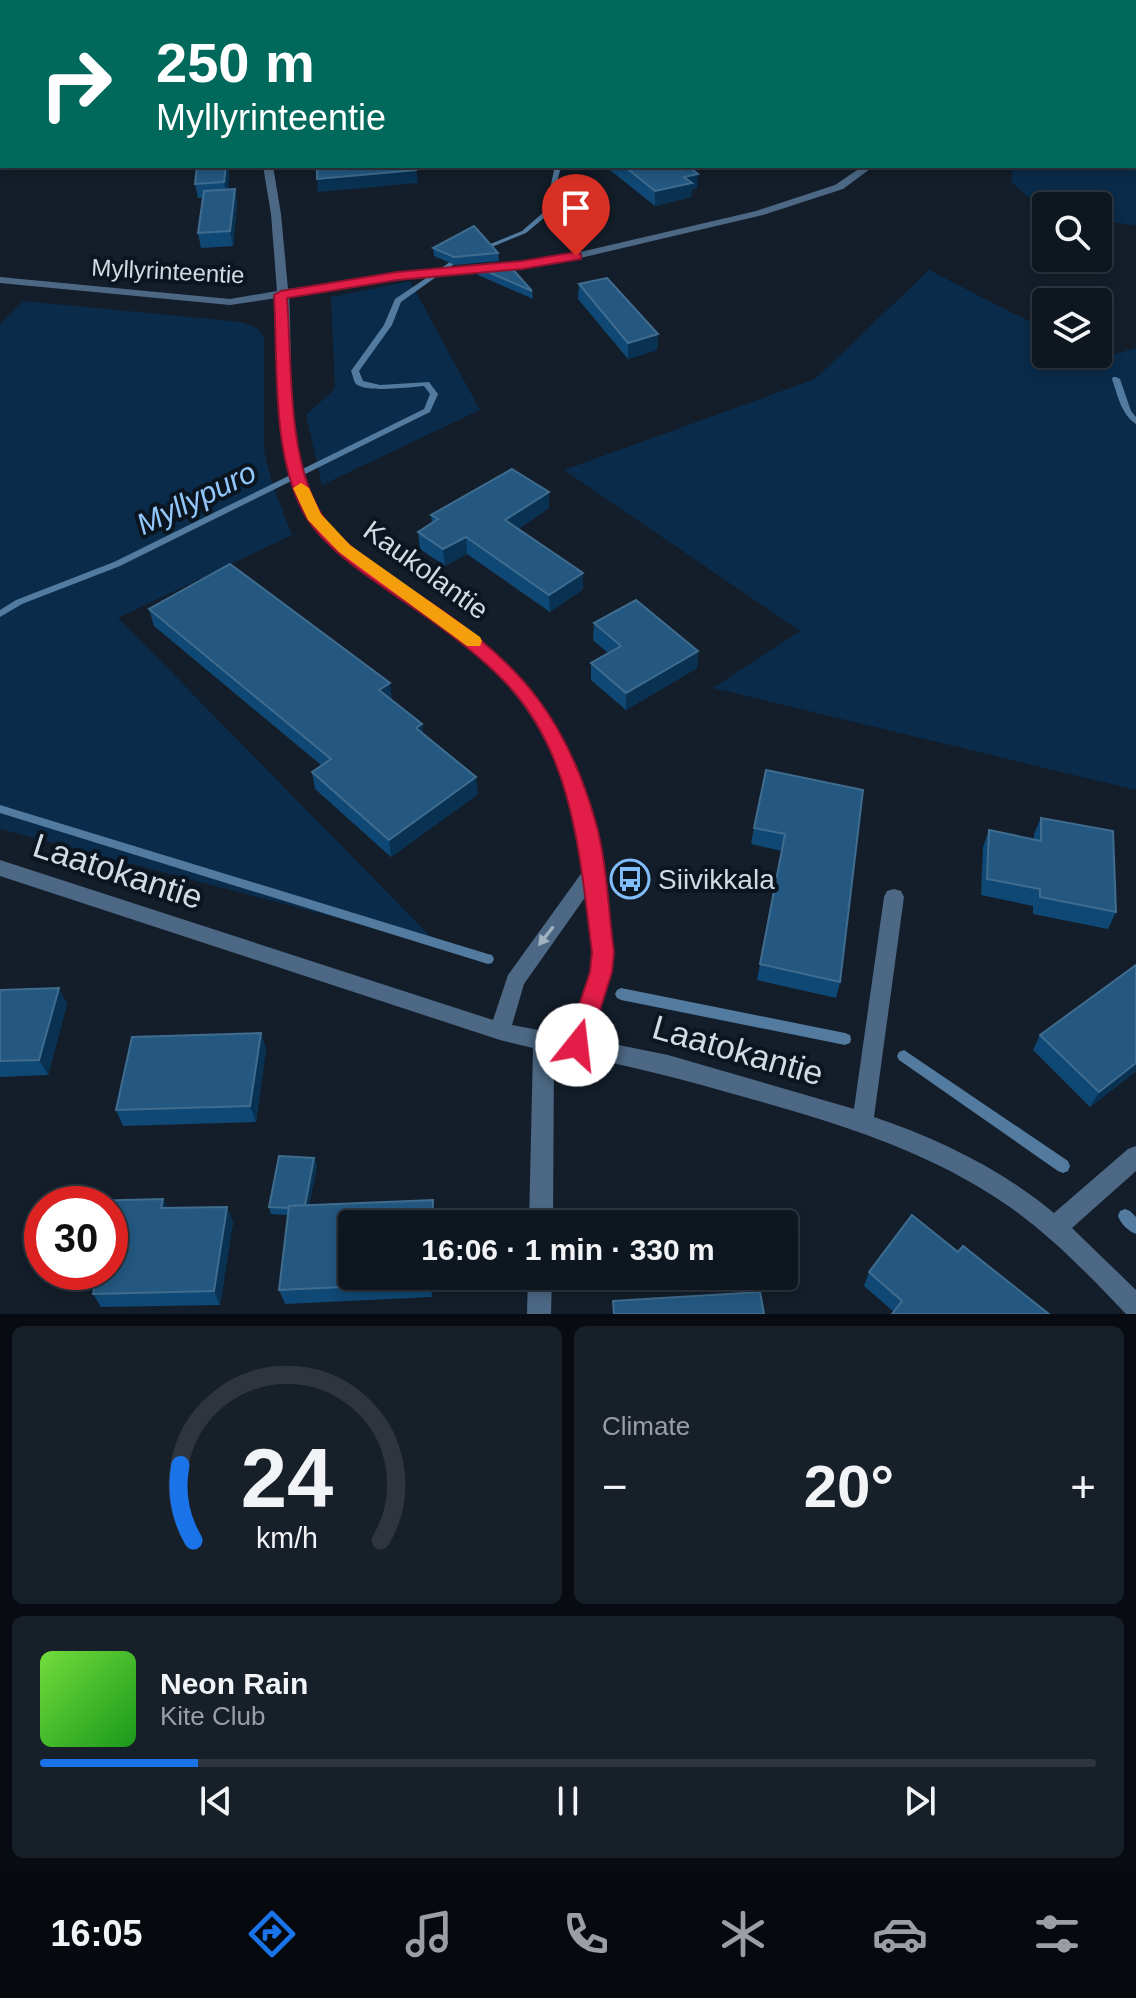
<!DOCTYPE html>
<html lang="en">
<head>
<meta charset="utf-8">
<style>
  :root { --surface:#0e1620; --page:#171f29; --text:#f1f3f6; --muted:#9b9fa5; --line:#2e353e; --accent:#1a73e8 }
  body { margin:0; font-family:Helvetica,sans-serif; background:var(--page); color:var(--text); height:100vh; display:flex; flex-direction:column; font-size:30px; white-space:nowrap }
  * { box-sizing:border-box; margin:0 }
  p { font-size:26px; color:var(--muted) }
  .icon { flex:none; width:44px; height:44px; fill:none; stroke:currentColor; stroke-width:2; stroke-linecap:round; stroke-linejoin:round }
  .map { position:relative; height:1314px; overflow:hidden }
  .drawer { display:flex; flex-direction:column; gap:12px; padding:12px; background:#080c12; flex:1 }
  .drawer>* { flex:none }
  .guide { position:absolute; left:0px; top:0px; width:1136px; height:168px; box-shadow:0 4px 12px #0003,0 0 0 2px var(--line); background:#00695c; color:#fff; overflow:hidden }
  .tools { position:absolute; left:1032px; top:192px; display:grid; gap:16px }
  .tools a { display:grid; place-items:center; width:80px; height:80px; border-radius:8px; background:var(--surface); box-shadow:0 4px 12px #0003,0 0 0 2px var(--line); font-size:40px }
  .speed { position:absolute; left:24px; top:1186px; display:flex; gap:16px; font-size:40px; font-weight:700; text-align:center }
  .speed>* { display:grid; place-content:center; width:104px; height:104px; border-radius:50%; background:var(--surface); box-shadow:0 4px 12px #0003,0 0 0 2px var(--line); line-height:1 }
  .speed .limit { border:12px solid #d22; background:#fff; color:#111 }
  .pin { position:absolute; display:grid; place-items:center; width:68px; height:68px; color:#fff; margin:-82px -34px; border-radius:50% 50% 50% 0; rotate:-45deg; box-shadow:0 0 8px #0007 }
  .pin .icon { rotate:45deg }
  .me { position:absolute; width:88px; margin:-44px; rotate:16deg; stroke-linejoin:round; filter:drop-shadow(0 0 6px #0008) }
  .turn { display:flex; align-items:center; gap:28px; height:168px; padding:0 24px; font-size:36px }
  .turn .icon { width:104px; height:104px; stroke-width:2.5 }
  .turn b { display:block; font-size:56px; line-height:68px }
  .big { font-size:60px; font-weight:800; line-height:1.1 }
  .drawer .card { flex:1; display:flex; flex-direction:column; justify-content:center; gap:12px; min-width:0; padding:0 28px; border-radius:12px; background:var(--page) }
  .drawer .dial { align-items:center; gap:0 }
  .dial svg { height:208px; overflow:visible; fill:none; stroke:var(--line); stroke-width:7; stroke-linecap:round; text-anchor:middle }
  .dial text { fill:var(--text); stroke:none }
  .song { display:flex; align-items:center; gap:24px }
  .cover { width:96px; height:96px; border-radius:12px; background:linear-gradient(135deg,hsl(100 70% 55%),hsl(120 70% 35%)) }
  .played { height:8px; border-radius:4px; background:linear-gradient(90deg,var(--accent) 15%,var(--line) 15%) }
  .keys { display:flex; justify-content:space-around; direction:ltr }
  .heat { display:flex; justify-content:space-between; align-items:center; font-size:44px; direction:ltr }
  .drawer .tiles { flex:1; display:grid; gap:12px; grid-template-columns:1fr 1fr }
  .card:last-child { grid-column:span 2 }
  .trip { position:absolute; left:338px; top:1210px; width:460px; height:80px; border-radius:8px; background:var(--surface); box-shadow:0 4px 12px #0003,0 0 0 2px var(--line); font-weight:800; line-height:80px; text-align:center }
  .dock { display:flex; height:128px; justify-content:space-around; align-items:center; background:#06090d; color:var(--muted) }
  .dock .icon { width:56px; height:56px }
  .dock .on { color:var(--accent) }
  .dock b { font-size:36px; color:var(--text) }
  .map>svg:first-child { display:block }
  .green { fill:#0a2b49 }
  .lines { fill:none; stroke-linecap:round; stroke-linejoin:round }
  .stream { fill:#527b9f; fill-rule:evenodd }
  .street { fill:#4c6884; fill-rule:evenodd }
  .wall { fill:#0f4874 }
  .shaded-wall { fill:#083152 }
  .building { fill:#245880; stroke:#3f6c8f; stroke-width:2 }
  .oneway { fill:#a3b2c1 }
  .route { fill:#e11d48; stroke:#92132f; stroke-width:2 }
  .slow { fill:#f59e0b }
  .labels { text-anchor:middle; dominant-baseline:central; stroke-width:8; stroke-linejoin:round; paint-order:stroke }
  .far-street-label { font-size:24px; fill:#d2dae2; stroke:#0a1520 }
  .street-label { font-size:28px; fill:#d2dae2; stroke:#0a1520 }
  .poi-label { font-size:28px; fill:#d2dae2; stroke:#0a1520; text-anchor:start }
  .water-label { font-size:30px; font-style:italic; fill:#93c6fa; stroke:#0a1520 }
  .near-street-label { font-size:34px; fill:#d2dae2; stroke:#0a1520 }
</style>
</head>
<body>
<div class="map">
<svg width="1136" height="1314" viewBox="0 0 1136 1314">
  <rect width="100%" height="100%" fill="#131e2a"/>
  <g class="green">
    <path d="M 1013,166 L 1133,166 L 1136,169 L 1136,226 L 1098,219 L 1098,206 L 1046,206 L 1046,210 L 1042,209 L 1011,182 Z"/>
    <path d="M 929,270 L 1046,330 L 1046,354 L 1093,354 L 1102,358 L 1136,348 L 1136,790 L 713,688 L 800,631 L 564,470 L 815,379 Z"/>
    <path d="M 410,281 L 480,410 L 322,485 L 306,415 L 335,389 L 331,297 Z"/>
    <path d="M 24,301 L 241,322 L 257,328 L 264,337 L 264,450 L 273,486 L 292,535 L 118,618 L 439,945 L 0,829 L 0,324 Z"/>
  </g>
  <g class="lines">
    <g class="stream">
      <path d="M 75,0 L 80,0 L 79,2 L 74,2 Z"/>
      <path d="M 630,0 L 637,0 L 640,2 L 633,2 Z"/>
      <rect x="0" y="73" width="2" height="4"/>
      <path d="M 2,88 L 2,94 L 0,95 L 0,89 Z"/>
      <path d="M 555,166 L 561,166 L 550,213 L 526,233 L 482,251 L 478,251 L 478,249 L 522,231 L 545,211 Z"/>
      <path d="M 459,256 L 464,257 L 401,302 L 392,325 L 359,371 L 363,381 L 380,385 L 429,382 L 438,394 L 430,412 L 120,566 L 22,604 L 0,617 L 0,610 L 16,600 L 114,562 L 424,409 L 430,394 L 424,386 C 410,387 366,393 356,384 C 353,380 353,375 351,371 L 384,325 L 395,299 Z"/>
      <path d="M 1113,377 L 1116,377 L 1120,379 L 1131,411 L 1136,417 L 1136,424 C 1121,414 1118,396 1112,379 Z"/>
      <path d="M 0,805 L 488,954 L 492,955 L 494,959 L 492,963 L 488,964 L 0,813 Z"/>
      <path d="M 621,988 L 845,1033 L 850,1035 L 851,1039 L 850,1043 L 845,1045 L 621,1000 L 617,998 L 615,994 L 617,990 Z"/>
      <path d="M 904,1050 L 1068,1161 L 1070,1166 L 1068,1171 L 1063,1173 L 1058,1171 L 899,1060 L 897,1056 L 899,1052 Z"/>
      <path d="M 1125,1209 L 1130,1211 L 1136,1217 L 1136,1234 C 1128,1231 1121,1224 1118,1216 L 1120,1211 Z"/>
    </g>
    <g class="street">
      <rect x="1134" y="32" width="2" height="4"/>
      <path d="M 263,166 L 273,166 L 281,214 L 288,289 L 397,273 L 522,262 L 576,253 L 756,211 L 835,185 L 863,166 L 874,166 L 843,189 L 763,215 L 576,259 L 522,268 L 397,279 L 289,296 C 293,363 285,451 318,511 C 342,557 421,596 464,627 C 555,692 590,783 605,891 C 608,916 615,944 611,969 C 608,992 597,1016 589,1039 L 668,1055 L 854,1109 L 884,897 L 887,891 L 894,889 L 901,891 L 904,897 L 874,1117 C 939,1139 1001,1169 1054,1213 L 1128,1149 L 1136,1146 L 1136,1171 L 1072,1228 L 1136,1290 L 1136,1314 L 1126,1314 C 1084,1270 1042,1226 990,1194 C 918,1148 836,1123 755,1100 C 688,1081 623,1063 554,1052 L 553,1224 L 529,1224 L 533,1048 L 500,1040 L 0,876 L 0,860 L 493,1020 L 508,975 L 583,871 C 560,731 520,678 403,600 C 367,575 326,552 304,513 C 271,454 281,364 277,298 L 230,305 L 0,283 L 0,277 L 230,299 L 277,291 L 271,214 ZM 586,896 L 593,952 L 591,972 L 570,1036 L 512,1025 L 524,984 Z"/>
      <path d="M 528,1276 L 552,1276 L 551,1314 L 527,1314 Z"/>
    </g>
  </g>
  <g class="wall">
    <path d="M 0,0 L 31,0 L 31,2 L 2,2 L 2,38 L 0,38 Z"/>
    <path d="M 107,166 L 162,166 L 108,170 Z"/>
    <path d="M 197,166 L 229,166 L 228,189 L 235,189 L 237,204 L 233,246 L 201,248 L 198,233 L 203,198 L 198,198 L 195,184 Z"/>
    <path d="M 605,166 L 688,166 L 697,188 L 692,189 L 691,197 L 655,206 Z"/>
    <path d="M 433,248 L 498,253 L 499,261 L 455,265 L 434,256 Z"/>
    <path d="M 477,267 L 532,291 L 533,299 L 478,275 Z"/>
    <path d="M 579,284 L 658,334 L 657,350 L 628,359 L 578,299 Z"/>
    <path d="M 549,508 L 518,529 L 583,589 L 550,612 L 467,554 L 445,566 L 420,549 L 418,532 L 432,523 L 431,515 Z"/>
    <path d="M 149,609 L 390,683 L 391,700 L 422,724 L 423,734 L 478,794 L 391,857 L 315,789 L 312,772 L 321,765 L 154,626 Z"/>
    <path d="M 594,623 L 698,651 L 697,668 L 626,710 L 591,680 L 591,663 L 608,653 L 593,640 Z"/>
    <path d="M 863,790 L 840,982 L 836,998 L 757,980 L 782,851 L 751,844 L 754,828 Z"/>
    <path d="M 1041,818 L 1116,912 L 1108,929 L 1033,914 L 1033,906 L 981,895 L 983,847 L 989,830 L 1034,839 L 1034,834 Z"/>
    <path d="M 1136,965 L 1136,1071 L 1090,1107 L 1033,1050 L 1040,1035 Z"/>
    <path d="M 0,990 L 67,1004 L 48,1075 L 0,1077 Z"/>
    <path d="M 261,1033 L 266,1049 L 256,1122 L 123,1126 L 116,1110 Z"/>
    <path d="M 314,1158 L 317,1165 L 309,1205 L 435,1214 L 435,1224 L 352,1224 L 352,1276 L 433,1276 L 432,1297 L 285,1304 L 279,1290 L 288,1215 L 271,1214 L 269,1207 Z"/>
    <path d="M 163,1199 L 167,1208 L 233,1222 L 220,1305 L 101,1307 L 93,1294 L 93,1290 L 76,1291 L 66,1277 Z"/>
    <path d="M 958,1252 L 894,1312 L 864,1286 L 869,1272 Z"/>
  </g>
  <g class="shaded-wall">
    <rect x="309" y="0" width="65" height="2"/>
    <path d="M 226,166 L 229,166 L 227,196 L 224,182 Z"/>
    <path d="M 416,170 L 418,183 L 318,192 L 317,179 Z"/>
    <path d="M 698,174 L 697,188 L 692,189 L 691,197 L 655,206 L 655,191 L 684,177 Z"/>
    <path d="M 235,189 L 237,204 L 233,246 L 230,231 Z"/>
    <path d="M 658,334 L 657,350 L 628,359 L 628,343 Z"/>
    <path d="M 549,492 L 549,508 L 506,537 L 505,520 Z"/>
    <path d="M 466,537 L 467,554 L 445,566 L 443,549 Z"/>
    <path d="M 583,573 L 583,589 L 550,612 L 549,595 Z"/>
    <path d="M 698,651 L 697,668 L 626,710 L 626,693 Z"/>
    <path d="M 390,683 L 392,700 L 381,707 L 379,690 Z"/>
    <path d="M 422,724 L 424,741 L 416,728 Z"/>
    <path d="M 476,777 L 478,794 L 391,857 L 389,840 Z"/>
    <path d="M 59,988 L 67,1004 L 48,1075 L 39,1060 Z"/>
    <path d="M 261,1033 L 266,1049 L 256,1122 L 250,1106 Z"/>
    <path d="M 1136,1063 L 1136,1071 L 1090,1107 L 1099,1092 Z"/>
    <path d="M 314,1158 L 317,1165 L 307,1216 L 304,1209 Z"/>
    <path d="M 163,1199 L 170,1214 L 161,1208 Z"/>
    <path d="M 433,1200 L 435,1214 L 435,1224 L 432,1224 Z"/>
    <path d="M 227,1207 L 233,1222 L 220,1305 L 214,1291 Z"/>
    <path d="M 430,1276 L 433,1276 L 432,1297 L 430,1283 Z"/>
  </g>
  <g class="building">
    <path d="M 0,0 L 22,0 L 20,2 L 2,2 L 2,25 L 0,25 Z"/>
    <path d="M 130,0 L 186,0 L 185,2 L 129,2 Z"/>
    <path d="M 239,0 L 310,0 L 309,2 L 242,2 L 238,1 Z"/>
    <path d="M 197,166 L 226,166 L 224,182 L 195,184 Z"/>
    <path d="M 317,166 L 415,166 L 416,170 L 317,179 Z"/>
    <path d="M 624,166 L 688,166 L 698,174 L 684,177 L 692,183 L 655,191 Z"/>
    <path d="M 235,189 L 230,231 L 198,233 L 204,191 Z"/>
    <path d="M 474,226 L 498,253 L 454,257 L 433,248 Z"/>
    <path d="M 508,264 L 532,291 L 477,267 Z"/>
    <path d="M 607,278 L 658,334 L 628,343 L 579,284 Z"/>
    <path d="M 512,469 L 549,492 L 505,520 L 583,573 L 549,595 L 466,537 L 443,549 L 418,532 L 438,519 L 431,515 Z"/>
    <path d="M 230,564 L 390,683 L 379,690 L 422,724 L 416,728 L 476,777 L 389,840 L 312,772 L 331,759 L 149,609 Z"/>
    <path d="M 636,600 L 698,651 L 626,693 L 591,663 L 621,646 L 594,623 Z"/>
    <path d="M 766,770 L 863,790 L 840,982 L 760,964 L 785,834 L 754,828 Z"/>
    <path d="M 1041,818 L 1113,831 L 1116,912 L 1040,897 L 1040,889 L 987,879 L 989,830 L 1041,841 Z"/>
    <path d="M 1136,965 L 1136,1063 L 1099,1092 L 1040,1035 Z"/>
    <path d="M 59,988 L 39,1060 L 0,1061 L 0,990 Z"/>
    <path d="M 261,1033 L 250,1106 L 116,1110 L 132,1037 Z"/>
    <path d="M 279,1156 L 314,1158 L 305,1205 L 289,1206 L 289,1208 L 269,1207 Z"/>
    <path d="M 163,1199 L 161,1208 L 227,1207 L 214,1291 L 93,1294 L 97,1276 L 66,1277 L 68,1272 L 110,1272 L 110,1204 L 84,1204 L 85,1201 Z"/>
    <path d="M 433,1200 L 432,1224 L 352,1224 L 352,1276 L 430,1276 L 430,1283 L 279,1290 L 289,1206 Z"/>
    <path d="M 912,1215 L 958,1252 L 963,1246 L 1049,1314 L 892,1314 L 902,1301 L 869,1272 Z"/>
    <path d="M 760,1292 L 764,1314 L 614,1314 L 613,1301 Z"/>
  </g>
  <defs><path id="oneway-solid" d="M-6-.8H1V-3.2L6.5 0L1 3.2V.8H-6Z" transform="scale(2)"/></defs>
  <use class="oneway" href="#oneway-solid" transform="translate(546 936) rotate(128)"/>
  <path class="route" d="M 576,252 L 581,254 L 581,259 L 522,269 L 397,280 L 287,298 C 292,362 287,456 320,512 C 340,547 403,584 437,607 C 522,666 566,719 595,820 C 607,860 608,910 614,952 L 612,972 L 589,1045 L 586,1052 L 577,1055 L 569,1052 L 566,1045 L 590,972 L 592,952 C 580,859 574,752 504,681 C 477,653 447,631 415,609 C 381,585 326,552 305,515 C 271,455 278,363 274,295 L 281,291 L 397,272 L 522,261 Z"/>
  <path class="slow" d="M 301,483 L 309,488 L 321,514 L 350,545 L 480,637 L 482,641 L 480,646 L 467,646 L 339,552 L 308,520 L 293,488 Z"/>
  <defs>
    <symbol id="bus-ring" viewBox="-11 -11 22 22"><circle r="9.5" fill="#0a1520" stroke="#80bdfa" stroke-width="1.5"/><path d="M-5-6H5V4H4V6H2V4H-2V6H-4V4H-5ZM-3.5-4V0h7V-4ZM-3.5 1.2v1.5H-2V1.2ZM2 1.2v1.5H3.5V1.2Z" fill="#80bdfa"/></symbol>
  </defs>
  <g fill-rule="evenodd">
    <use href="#bus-ring" x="608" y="857" width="44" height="44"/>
  </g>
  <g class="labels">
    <g class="far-street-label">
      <text transform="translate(168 271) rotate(3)">Myllyrinteentie</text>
    </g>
    <g class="street-label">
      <text transform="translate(426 570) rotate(36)">Kaukolantie</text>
    </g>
    <g class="poi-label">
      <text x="658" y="879">Siivikkala</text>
    </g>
    <g class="water-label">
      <text transform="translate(196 498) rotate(-26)">Myllypuro</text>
    </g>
    <g class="near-street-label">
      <text transform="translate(118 871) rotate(18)">Laatokantie</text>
      <text transform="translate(738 1050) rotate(16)">Laatokantie</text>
    </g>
  </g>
</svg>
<div class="tools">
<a><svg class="icon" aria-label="search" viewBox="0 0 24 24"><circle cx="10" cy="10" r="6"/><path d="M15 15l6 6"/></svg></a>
<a><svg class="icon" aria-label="layers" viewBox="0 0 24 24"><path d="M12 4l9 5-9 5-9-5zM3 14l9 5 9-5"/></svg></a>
</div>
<div class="speed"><div class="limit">30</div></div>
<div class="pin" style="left:576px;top:256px;background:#d93025"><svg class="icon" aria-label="arrive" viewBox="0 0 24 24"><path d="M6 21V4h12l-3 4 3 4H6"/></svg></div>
<svg class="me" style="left:577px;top:1045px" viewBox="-20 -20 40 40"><circle r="19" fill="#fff"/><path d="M0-13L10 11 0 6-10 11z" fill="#e11d48"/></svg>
<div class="trip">16:06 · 1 min · 330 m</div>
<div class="guide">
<div class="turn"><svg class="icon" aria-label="right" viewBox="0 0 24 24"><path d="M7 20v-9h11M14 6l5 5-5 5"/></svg><div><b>250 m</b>Myllyrinteentie</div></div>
</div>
</div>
<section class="drawer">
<div class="tiles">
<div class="card dial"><svg viewBox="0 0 100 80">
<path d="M14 69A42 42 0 1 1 86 69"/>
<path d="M14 69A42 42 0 0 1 9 40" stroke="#1a73e8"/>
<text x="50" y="56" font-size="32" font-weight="700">24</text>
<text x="50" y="72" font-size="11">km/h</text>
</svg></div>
<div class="card"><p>Climate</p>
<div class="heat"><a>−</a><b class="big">20°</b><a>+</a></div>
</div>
<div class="card">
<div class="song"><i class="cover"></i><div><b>Neon Rain</b><p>Kite Club</p></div></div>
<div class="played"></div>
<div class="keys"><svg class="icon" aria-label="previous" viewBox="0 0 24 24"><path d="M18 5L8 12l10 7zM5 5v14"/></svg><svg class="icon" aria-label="pause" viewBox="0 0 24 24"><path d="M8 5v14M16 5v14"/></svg><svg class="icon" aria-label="next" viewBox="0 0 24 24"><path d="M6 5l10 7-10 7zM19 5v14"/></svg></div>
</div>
</div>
</section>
<nav class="dock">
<b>16:05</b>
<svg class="icon on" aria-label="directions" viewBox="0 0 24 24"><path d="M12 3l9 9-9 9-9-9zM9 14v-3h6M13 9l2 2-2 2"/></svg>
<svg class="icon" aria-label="music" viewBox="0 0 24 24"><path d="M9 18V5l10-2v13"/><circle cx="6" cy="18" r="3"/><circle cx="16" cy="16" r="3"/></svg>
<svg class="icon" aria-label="phone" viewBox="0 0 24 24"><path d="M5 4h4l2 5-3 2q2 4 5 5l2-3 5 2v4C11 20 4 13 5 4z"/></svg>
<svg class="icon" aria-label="climate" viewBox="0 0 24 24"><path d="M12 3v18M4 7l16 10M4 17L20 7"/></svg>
<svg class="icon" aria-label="car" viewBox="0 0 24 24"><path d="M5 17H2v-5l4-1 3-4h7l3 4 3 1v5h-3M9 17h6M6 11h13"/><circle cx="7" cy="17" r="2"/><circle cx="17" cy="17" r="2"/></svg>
<svg class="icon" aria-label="filters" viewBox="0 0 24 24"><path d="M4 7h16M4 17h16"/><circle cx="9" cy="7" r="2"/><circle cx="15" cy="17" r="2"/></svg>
</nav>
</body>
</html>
